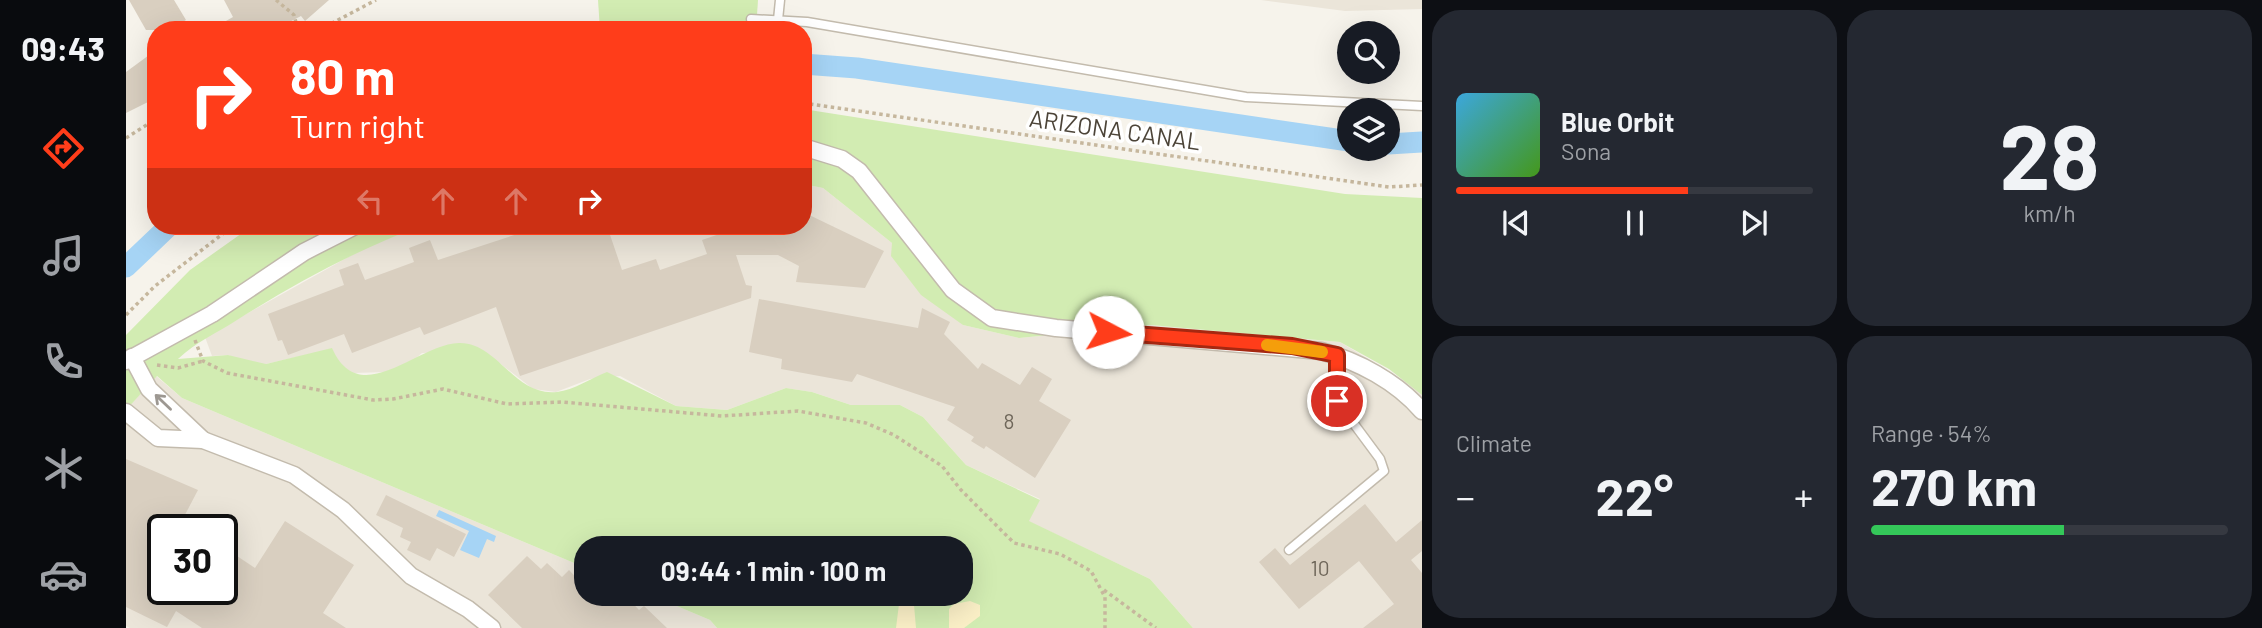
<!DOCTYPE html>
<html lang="en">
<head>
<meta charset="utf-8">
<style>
  :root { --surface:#171b24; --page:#242831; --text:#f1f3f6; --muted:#9ea1a6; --line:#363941; --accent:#ff3d1a }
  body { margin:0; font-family:Barlow,sans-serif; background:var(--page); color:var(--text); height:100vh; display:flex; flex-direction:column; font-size:26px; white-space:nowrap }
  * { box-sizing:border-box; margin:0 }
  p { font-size:23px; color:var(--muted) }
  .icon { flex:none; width:38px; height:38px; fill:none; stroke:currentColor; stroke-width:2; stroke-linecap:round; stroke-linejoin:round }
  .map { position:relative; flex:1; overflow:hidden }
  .details { display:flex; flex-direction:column; gap:10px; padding:10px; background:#0d0f14; width:840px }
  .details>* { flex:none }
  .banner { position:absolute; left:21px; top:21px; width:665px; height:214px; border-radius:28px; box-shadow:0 7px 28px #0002; background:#ff3d1a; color:#fff; overflow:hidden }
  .tools { position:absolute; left:1211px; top:21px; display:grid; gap:14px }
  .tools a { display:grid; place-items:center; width:63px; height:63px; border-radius:50%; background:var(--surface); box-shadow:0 7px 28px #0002; font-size:35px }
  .speed { position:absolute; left:21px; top:514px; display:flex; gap:14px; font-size:35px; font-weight:700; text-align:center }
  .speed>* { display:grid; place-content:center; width:91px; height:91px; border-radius:50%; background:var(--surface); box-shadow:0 7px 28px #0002; line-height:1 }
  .speed .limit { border:4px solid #111; border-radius:10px; background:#fff; color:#111 }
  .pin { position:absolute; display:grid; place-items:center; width:60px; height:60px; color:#fff; margin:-30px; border:4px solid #fff; border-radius:50%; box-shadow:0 2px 7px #0007 }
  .me { position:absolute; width:77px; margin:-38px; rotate:95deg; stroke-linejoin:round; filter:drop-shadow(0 0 5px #0008) }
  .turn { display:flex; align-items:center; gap:24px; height:147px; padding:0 28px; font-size:32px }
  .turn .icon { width:91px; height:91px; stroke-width:2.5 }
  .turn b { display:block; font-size:49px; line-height:60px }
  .lanes { display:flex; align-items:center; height:66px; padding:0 28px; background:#0003; justify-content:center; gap:35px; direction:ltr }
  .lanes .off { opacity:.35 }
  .big { font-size:52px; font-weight:700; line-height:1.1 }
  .details .tile { flex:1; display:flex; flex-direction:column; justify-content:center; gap:10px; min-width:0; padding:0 24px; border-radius:28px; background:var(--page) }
  .details .dial { align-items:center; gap:0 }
  .dial b { font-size:91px; line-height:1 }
  .song { display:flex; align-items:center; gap:21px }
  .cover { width:84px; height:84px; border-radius:10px; background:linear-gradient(135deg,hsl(200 70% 55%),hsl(100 70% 35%)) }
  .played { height:7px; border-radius:4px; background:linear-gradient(90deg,var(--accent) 65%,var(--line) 65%) }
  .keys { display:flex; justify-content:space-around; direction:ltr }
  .heat { display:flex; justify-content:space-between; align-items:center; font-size:38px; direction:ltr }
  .charge { height:10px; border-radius:5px; background:linear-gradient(90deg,#34c759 54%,var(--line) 0) }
  .details .tiles { flex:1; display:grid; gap:10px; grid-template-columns:repeat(2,1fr) }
  .trip { position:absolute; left:448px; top:536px; width:399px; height:70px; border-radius:28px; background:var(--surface); box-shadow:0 7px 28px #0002; font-weight:700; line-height:70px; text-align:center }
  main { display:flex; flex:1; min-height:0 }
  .dock { display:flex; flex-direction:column; width:126px; justify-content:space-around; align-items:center; background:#090b0e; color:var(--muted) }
  .dock .icon { width:49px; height:49px }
  .dock .current { color:var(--accent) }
  .dock b { font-size:32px; color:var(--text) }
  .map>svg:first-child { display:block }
  .residential { fill:#ebe5d9; fill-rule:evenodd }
  .green { fill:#d2ecb2 }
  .sand { fill:#fbf0c7 }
  .water { fill:#a6d4f5 }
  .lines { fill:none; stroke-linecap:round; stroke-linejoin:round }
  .canal { stroke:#a6d4f5; stroke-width:21 }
  .building { fill:#d9cfc0 }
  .service-casing { stroke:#c3bbad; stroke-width:11 }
  .minor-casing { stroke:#c3bbad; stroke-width:19 }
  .path { stroke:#c6b79d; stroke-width:3.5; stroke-dasharray:3.5 3.5; stroke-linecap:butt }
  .service { stroke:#fff; stroke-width:8 }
  .minor { stroke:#fff; stroke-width:16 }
  .oneway { stroke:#9d9892 }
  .route-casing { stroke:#a62811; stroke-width:18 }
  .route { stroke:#ff3d1a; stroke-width:12 }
  .slow { stroke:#f59e0b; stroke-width:12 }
  .labels { text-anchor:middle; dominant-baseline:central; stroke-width:7; stroke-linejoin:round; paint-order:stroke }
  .number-label { font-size:21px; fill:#6f675a }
  .street-label { font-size:24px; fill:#4c4438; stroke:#fff }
</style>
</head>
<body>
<main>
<nav class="dock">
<b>09:43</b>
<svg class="icon current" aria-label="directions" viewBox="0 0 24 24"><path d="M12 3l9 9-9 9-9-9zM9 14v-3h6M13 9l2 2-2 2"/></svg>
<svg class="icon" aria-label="music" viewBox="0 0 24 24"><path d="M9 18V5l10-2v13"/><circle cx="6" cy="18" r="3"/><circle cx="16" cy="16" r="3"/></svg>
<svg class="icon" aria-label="phone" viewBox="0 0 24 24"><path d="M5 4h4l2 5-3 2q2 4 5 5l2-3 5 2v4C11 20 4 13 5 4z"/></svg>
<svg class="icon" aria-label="climate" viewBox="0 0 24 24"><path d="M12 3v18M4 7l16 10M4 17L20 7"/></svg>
<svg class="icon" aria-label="car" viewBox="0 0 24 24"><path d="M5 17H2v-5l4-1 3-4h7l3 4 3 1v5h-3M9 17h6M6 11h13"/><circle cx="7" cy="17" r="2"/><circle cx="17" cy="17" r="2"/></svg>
</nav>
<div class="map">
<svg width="1296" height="628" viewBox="0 0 1296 628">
  <rect width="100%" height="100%" fill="#f6f3eb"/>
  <g class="residential">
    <path d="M 1135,0 L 1296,0 L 1296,9 L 1219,11 Z"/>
    <path d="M 677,184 L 697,188 L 766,243 L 837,325 L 893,338 L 1025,325 L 1214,342 L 1286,385 L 1296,395 L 1296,628 L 1067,628 L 1024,579 L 902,521 L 914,499 L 840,465 L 797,417 L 774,405 L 725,405 L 686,392 L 660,388 L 601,410 L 550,406 L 494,376 L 464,379 L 430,392 L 407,389 L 358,351 L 296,353 L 284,363 L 261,372 L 226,373 L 213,364 L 206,349 L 140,364 L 127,364 L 102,355 L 86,356 L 79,337 L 242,246 L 295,226 L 677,226 Z"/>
    <path d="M 30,376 L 56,398 L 460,568 L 460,593 L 520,593 L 584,620 L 591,628 L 4,628 L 0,626 L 0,410 ZM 37,530 L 96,530 L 96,590 L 37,590 Z"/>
  </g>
  <g class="green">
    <path d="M 472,0 L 632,0 L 630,30 L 474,30 Z"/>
    <path d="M 677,109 L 1219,194 L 1296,198 L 1296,395 L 1263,369 L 1214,342 L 1025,325 L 893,338 L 837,325 L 795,295 L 765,256 L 766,243 L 697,188 L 677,184 Z"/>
    <path d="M 126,226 L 295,226 C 230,250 170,283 111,320 C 91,333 70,342 52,359 L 102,355 L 140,364 L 206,348 C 234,411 291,344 333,343 C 372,342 388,397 431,392 C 448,390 465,378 481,372 L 550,406 L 601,410 L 660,388 L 686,392 L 725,405 L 774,405 L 797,417 L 840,465 L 914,500 L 903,521 L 1024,579 L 1067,628 L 591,628 L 584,620 L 520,593 L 835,593 L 835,548 L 460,548 L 460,568 L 56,398 L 31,376 L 0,410 L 0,335 L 64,270 Z"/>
  </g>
  <g class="sand">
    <path d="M 781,598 L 788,605 L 790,628 L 770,628 L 773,604 Z"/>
    <path d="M 844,601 L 854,605 L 854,616 L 838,628 L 823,628 L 823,609 L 828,604 Z"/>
  </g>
  <path class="water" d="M 313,510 L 370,536 L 368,542 L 361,539 L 353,558 L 334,550 L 343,531 L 310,516 Z"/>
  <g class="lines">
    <g class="canal">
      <path d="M 677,64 L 731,68 L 1223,141"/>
      <path d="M 1262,144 L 1296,142"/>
      <path d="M 0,267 L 43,226"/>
    </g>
  </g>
  <g class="building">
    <path d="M 3,0 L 48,0 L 60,20 L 43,30 L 20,30 Z"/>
    <path d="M 98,0 L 203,0 L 179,21 L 175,16 L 148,30 L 84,30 L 107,17 Z"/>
    <path d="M 30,50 L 30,98 L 0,113 L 0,72 Z"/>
    <path d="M 677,212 L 758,251 L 739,288 L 670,282 L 673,266 L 652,255 L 610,255 L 620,285 L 626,286 L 625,298 L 394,376 L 370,307 L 298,335 L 294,327 L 226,353 L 218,334 L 162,355 L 156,340 L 152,341 L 142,314 L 218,285 L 213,270 L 232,263 L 239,280 L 288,262 L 283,248 L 304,240 L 312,260 L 416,226 L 481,226 L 496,270 L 530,259 L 534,270 L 581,254 L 576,240 L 617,226 L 677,226 Z"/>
    <path d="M 633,299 L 792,328 L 796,308 L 824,322 L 818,334 L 852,369 L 856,363 L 894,385 L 906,367 L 926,379 L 913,401 L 945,420 L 909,478 L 860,446 L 858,449 L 845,441 L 848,437 L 821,420 L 829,407 L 731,374 L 726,382 L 655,369 L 656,359 L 623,352 Z"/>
    <path d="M 0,459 L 72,490 L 51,530 L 37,530 L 37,590 L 96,590 L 96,565 L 105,552 L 129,568 L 159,521 L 228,565 L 197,613 L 220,628 L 76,628 L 50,611 L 41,627 L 0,607 Z"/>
    <path d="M 260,495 L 340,534 L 328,557 L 311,548 L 304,561 L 281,550 L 285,542 L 274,537 L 277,528 L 250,515 Z"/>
    <path d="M 1239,504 L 1270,542 L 1296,520 L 1296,551 L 1285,560 L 1296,573 L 1296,628 L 1237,628 L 1268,604 L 1233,561 L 1173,609 L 1133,562 L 1149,548 L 1164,565 Z"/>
    <path d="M 401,556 L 415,569 L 421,563 L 436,577 L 443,570 L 460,588 L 460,593 L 479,593 L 486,600 L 498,594 L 513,610 L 518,606 L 541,628 L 396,628 L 362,595 Z"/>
  </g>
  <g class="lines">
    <defs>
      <g id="service">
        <path d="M 625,19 L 681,22 L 1120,97 L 1296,106"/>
        <path d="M 651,30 L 654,0"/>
        <path d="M 1163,550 L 1258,471 L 1254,459 L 1211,401 L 1211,355"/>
      </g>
      <g id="minor">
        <path d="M 677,147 L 716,159 L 733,171 L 827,290 L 866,318 L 930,328 L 1195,351 C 1232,361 1271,382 1296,411"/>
        <path d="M 6,357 L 23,389 L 77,440"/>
        <path d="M 0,361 L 86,314 L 178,252 L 229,226"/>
        <path d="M 0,412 L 32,438 L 77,440 L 168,475 L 217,510 L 285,576 L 342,609 L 366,628"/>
      </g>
    </defs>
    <use href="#service" class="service-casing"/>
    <use href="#minor" class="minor-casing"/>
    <g class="path">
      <path d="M 150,0 L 168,15 L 172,30"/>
      <path d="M 193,30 L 250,0"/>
      <path d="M 677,103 L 1263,187 L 1296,185"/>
      <path d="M 0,138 L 30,119"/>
      <path d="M 0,315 L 29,286 L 107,226"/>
      <path d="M 69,340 L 77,361 L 101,373 L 247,400 L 267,399 L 317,389 L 381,404 L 436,402 L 596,416 L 672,411 L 740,423 L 768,435 L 816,466 L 835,490 L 888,543 L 934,554 L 965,571 L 979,597 L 979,628"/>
      <path d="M 31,365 L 52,368 L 77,361"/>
      <path d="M 978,590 L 1030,628"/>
    </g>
    <use href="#service" class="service"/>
    <use href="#minor" class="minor"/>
  </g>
  <defs><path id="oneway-shaft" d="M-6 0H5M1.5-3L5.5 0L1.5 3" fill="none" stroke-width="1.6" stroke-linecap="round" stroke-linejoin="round" transform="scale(1.75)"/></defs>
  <use class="oneway" href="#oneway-shaft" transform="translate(37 402) rotate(-136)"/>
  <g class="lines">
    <defs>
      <path id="route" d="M 982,332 L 1166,346 L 1211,355 L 1211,401"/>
    </defs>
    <use href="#route" class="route-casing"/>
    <use href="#route" class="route"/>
    <path class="slow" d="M 1141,345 L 1196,352"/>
  </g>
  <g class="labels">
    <g class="number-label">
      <text x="883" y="420">8</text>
      <text x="1194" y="567">10</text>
    </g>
    <g class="street-label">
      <text transform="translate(989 129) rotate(8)">ARIZONA CANAL</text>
    </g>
  </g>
</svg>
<div class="tools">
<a><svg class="icon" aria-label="search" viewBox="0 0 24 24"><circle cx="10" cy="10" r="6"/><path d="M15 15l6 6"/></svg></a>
<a><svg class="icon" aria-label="layers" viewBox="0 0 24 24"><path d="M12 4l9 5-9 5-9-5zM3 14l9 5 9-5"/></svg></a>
</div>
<div class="speed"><div class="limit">30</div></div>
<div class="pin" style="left:1211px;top:401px;background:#d93025"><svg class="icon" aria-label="arrive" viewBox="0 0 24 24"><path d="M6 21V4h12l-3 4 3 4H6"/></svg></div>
<svg class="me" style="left:982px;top:332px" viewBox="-20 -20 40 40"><circle r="19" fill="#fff"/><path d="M0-13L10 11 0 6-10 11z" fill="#ff3d1a"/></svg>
<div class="trip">09:44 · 1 min · 100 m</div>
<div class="banner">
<div class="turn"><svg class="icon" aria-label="right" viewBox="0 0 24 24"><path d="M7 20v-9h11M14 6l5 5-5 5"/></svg><div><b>80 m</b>Turn right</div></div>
<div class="lanes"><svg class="icon off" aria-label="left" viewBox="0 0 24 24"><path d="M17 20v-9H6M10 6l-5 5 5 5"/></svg><svg class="icon off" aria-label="ahead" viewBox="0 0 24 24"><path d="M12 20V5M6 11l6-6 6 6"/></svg><svg class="icon off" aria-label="ahead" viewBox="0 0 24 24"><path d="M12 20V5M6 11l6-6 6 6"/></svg><svg class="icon" aria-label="right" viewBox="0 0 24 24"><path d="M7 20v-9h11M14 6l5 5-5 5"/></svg></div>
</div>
</div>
<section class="details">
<div class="tiles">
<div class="tile">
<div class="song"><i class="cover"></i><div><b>Blue Orbit</b><p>Sona</p></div></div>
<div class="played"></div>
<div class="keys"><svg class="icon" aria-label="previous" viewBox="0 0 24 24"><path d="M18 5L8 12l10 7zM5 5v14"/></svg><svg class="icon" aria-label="pause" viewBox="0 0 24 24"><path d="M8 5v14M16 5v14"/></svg><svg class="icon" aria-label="next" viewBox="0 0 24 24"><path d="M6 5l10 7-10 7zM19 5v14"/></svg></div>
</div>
<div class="tile dial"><b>28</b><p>km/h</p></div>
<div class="tile"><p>Climate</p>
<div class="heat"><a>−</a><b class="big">22°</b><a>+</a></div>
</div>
<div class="tile"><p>Range · 54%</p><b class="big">270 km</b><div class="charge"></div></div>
</div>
</section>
</main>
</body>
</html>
